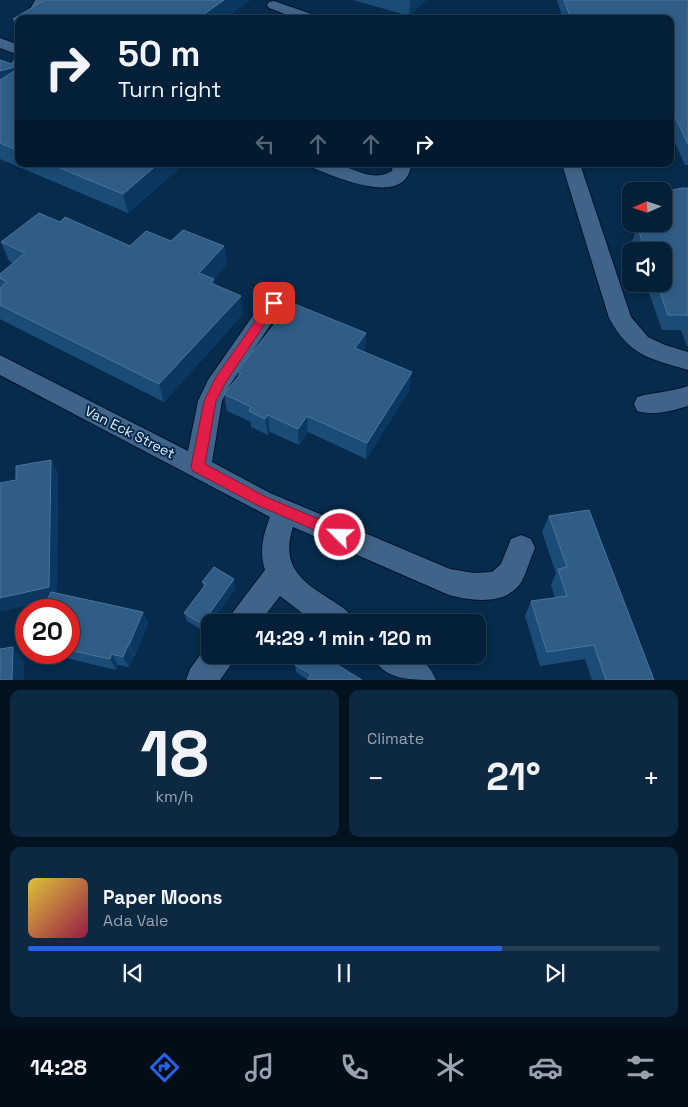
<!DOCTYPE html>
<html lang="en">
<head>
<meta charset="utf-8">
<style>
  :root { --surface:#042039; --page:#0d2841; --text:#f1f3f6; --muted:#97a3ae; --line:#253e53; --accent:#2563eb }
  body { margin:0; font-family:"Space Grotesk",sans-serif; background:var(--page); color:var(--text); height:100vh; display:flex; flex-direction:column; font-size:19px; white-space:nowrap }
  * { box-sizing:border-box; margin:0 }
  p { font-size:16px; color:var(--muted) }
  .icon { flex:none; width:28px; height:28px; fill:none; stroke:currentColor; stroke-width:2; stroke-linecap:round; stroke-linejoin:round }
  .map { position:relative; height:680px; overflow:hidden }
  .details { display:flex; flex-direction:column; gap:10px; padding:10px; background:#02121f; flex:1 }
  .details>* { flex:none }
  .guide { position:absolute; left:15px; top:15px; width:659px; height:152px; border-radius:10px; box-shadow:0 2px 8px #0003,0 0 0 1px var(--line); background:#042039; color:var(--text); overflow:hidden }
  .needle { width:32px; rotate:267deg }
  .buttons { position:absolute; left:622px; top:182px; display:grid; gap:10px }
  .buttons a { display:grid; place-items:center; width:50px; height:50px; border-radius:10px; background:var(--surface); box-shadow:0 2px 8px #0003,0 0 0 1px var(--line); font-size:25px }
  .speed { position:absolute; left:15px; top:599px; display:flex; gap:10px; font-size:25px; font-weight:700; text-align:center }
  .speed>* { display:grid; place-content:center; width:65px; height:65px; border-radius:50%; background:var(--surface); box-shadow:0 2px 8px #0003,0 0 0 1px var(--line); line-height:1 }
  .speed .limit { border:8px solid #d22; background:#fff; color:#111 }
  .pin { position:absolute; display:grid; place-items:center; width:42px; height:42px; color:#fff; margin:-21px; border-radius:10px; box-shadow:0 2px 8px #0006 }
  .me { position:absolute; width:55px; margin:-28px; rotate:293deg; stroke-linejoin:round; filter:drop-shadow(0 0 4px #0008) }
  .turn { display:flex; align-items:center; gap:18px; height:105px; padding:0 20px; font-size:22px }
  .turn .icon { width:65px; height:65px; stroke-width:2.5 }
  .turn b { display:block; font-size:35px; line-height:42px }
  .lanes { display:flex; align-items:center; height:48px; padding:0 20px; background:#0003; justify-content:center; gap:25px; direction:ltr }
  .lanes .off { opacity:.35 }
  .big { font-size:38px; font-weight:800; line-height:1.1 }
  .details .card { flex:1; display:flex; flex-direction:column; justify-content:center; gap:8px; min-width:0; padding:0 18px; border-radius:10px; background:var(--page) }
  .details .dial { align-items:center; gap:0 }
  .dial b { font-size:65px; line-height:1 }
  .song { display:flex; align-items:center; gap:15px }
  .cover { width:60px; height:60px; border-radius:8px; background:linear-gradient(135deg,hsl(50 70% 55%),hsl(340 70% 35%)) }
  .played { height:5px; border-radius:2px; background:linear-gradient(90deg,var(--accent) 75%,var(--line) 75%) }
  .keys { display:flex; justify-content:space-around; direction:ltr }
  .heat { display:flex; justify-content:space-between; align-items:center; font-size:28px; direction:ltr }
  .details .tiles { flex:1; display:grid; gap:10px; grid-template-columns:1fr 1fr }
  .card:last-child { grid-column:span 2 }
  .trip { position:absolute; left:201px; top:614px; width:285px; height:50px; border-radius:10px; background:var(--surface); box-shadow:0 2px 8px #0003,0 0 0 1px var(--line); font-weight:800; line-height:50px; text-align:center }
  .tabs { display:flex; height:80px; justify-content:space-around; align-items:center; background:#020d17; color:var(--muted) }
  .tabs .icon { width:35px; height:35px }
  .tabs .current { color:var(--accent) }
  .tabs b { font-size:22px; color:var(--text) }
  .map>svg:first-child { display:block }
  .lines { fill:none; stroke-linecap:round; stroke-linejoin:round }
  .minor-casing { stroke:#00132b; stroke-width:2 }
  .minor { fill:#406489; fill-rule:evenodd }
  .wall { fill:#1b4c77 }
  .shaded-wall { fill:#0a3860 }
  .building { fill:#305d86; stroke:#4b7498 }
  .route { fill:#e11d48; stroke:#92132f }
  .labels { text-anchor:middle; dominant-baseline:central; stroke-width:4; stroke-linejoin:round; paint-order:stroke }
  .street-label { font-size:14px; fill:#ddedfe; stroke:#062b4c }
</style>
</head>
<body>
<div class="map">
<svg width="688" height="680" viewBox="0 0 688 680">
  <rect width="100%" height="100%" fill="#062b4c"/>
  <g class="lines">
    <defs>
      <g id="minor">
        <path d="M 35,0 L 49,0 L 40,19 L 25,19 Z"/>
        <path d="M 274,1 L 317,16 L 319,19 L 298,19 L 269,8 L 267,5 L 269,2 Z"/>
        <path d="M 0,38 L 19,45 L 19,55 L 0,48 Z"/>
        <path d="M 310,164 C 317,164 327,163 334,164 C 354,167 371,183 392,171 L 393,164 L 411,164 C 407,209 336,177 313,168 Z"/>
        <path d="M 562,164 L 580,164 L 631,317 L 648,337 L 665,345 L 688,352 L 688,370 C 648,358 630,356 609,318 Z"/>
        <path d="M 274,295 L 282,297 L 285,303 L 230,385 L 222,401 L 212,462 L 270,493 L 450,569 L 474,573 L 492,572 L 501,564 L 511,539 L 521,535 L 531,539 L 535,548 C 530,559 527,571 522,581 C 507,606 472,601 449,595 L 293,527 C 280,567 302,582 333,601 C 343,608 350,611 353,622 L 314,622 L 280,596 L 260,622 L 229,622 L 233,612 L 265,570 C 259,551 263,536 270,517 L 0,375 L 0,355 L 188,451 L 198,401 L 208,380 L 266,297 Z"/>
        <path d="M 688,386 L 688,406 C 672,411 654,416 637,411 L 634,404 L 637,397 C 654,392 671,392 688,386 Z"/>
        <path d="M 208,644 L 210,644 L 210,655 L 234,655 L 230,666 L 220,680 L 186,680 L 190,669 Z"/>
        <path d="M 371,655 C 398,655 424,649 436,680 C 409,680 384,680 371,655 Z"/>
      </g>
    </defs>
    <use href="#minor" class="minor-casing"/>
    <use href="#minor" class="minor"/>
  </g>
  <g class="wall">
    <path d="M 45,0 L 250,0 L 224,19 L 19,19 L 18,37 L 13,19 Z"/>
    <path d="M 353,0 L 426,0 L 409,16 Z"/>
    <path d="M 557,0 L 688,0 L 688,165 L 685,165 L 670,132 L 670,19 L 563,19 Z"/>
    <path d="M 19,58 L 19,164 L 184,164 L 128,213 L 0,159 L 0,60 L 12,64 Z"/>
    <path d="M 688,188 L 688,346 L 687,346 L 681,330 L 662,330 L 646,284 L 664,284 L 664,251 L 635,251 L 632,242 L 637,227 L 657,227 L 656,224 L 664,224 L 664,197 L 666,191 Z"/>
    <path d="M 60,222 L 130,246 L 171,241 L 224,246 L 227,265 L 214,279 L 215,285 L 243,314 L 164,402 L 0,319 L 0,288 L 1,287 L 0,285 L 0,274 L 13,263 L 9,261 L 1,242 Z"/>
    <path d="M 366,333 L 365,350 L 364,352 L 410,389 L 366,459 L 308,432 L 299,445 L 270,432 L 268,435 L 251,427 L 251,422 L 227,411 L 224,394 L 238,377 L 237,371 Z"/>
    <path d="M 51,460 L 58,473 L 57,593 L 143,612 L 148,623 L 135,656 L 134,656 L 129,667 L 118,665 L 116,670 L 41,652 L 69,652 L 69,610 L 47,601 L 1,611 L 16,480 Z"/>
    <path d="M 549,516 L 654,680 L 592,680 L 585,659 L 540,666 L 525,616 L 531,601 L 555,598 L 551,585 L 556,573 L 542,532 Z"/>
    <path d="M 202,582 L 236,588 L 210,622 L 210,625 L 205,632 L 187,621 L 184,613 L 204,587 Z"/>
    <path d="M 295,665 L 362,680 L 308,680 L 296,672 Z"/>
  </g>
  <g class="shaded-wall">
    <path d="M 224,0 L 250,0 L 224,19 L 197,19 Z"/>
    <path d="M 410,0 L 426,0 L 409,16 Z"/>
    <path d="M 19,66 L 19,86 L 0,91 L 0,71 Z"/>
    <path d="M 158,164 L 184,164 L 128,213 L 123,194 Z"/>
    <path d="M 224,246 L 227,265 L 203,291 L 199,273 Z"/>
    <path d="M 214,279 L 218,298 L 211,283 Z"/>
    <path d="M 241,296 L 243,314 L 164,402 L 159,384 Z"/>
    <path d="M 366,333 L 365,350 L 355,366 L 355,348 Z"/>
    <path d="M 412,372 L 410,389 L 366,459 L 367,443 Z"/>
    <path d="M 268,415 L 270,432 L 268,435 L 265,419 Z"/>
    <path d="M 307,416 L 308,432 L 299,445 L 298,429 Z"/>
    <path d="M 51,460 L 58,473 L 57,599 L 1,611 L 0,610 L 0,598 Z"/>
    <path d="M 234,579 L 236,588 L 212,622 L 210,622 L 210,625 L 205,632 L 202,624 Z"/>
    <path d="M 143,612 L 148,623 L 135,656 L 129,645 Z"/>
    <path d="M 128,645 L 134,656 L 129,667 L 123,657 Z"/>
    <path d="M 13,647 L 24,661 L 24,680 L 12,680 Z"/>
    <path d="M 112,654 L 118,665 L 116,670 L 110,659 Z"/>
  </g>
  <g class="building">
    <path d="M 45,0 L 224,0 L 197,19 L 19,19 L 19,21 L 13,19 Z"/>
    <path d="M 564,0 L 688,0 L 688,144 L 670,106 L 670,19 L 571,19 Z"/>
    <path d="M 15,58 L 19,58 L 19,66 L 0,71 L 0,60 L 12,64 Z"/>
    <path d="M 19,68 L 19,151 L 0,143 L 0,80 Z"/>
    <path d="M 50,164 L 158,164 L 123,194 Z"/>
    <path d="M 683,188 L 688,188 L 688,316 L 688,315 L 668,315 L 657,284 L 664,284 L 664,251 L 646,251 L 637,227 L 668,227 L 664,215 L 664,199 L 665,198 L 666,191 Z"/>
    <path d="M 39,213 L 60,222 L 65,217 L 130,246 L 146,231 L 171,241 L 183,230 L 224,246 L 199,273 L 214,279 L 211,283 L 241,296 L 159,384 L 0,305 L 0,288 L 7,282 L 0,278 L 0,274 L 25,253 L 1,242 Z"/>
    <path d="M 292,303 L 366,333 L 355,348 L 412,372 L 367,443 L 307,416 L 298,429 L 268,415 L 265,419 L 249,411 L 251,407 L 224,394 L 241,373 L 237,371 Z"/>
    <path d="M 51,460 L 49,587 L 0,598 L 0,483 L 16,480 L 16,466 Z"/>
    <path d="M 589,510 L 654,680 L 606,680 L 594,645 L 547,652 L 531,601 L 567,596 L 558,569 L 567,567 L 549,516 Z"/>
    <path d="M 214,567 L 234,579 L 202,624 L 184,613 L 206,584 L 202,582 Z"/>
    <path d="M 51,592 L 143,612 L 129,645 L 128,645 L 123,657 L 112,654 L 110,659 L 69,650 L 69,610 L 43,610 Z"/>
    <path d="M 13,647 L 12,680 L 0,680 L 0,649 Z"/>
    <path d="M 301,655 L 321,655 L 362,680 L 308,680 L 311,674 L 295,665 Z"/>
  </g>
  <path class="route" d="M 274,299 L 279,303 L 225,383 L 216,401 L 205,464 L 266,497 L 345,530 L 347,535 L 345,539 L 340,541 L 257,505 L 193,471 L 191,467 L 204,401 L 216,377 L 270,300 Z"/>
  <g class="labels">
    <g class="street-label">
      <text transform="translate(130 432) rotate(27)">Van Eck Street</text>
    </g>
  </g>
</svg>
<div class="buttons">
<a><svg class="needle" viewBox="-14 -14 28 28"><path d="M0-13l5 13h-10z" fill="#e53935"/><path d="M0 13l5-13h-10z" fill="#97a3ae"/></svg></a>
<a><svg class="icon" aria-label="sound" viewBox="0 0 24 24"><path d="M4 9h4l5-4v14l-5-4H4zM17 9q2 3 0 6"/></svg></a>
</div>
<div class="speed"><div class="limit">20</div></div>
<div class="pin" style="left:274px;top:303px;background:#d93025"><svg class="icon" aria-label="arrive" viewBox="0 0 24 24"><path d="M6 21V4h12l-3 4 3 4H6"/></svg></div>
<svg class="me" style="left:340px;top:535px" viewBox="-20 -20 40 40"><circle r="17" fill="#e11d48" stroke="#fff" stroke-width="3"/><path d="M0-11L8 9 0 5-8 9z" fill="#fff"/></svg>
<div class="trip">14:29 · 1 min · 120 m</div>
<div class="guide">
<div class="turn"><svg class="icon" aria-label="right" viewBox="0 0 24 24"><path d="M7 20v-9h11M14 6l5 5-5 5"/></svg><div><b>50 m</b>Turn right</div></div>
<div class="lanes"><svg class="icon off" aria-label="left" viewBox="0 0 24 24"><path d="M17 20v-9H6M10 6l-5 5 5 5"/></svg><svg class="icon off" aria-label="ahead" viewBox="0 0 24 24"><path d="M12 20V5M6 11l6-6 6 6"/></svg><svg class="icon off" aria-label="ahead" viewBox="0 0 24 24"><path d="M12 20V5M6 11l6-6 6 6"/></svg><svg class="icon" aria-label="right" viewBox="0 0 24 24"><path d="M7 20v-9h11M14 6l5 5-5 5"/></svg></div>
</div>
</div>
<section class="details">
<div class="tiles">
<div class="card dial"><b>18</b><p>km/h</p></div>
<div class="card"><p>Climate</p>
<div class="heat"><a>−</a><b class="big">21°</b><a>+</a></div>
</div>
<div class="card">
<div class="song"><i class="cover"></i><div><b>Paper Moons</b><p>Ada Vale</p></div></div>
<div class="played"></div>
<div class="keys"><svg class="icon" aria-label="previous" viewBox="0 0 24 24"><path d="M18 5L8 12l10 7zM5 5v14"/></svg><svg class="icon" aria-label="pause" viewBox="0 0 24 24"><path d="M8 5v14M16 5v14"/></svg><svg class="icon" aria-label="next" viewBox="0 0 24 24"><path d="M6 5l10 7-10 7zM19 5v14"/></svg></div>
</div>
</div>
</section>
<nav class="tabs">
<b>14:28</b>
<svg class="icon current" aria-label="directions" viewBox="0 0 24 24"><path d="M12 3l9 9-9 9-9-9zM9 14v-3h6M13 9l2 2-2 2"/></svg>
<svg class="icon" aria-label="music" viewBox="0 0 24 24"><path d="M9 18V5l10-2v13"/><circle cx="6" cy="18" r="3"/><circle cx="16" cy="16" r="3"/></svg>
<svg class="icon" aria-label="phone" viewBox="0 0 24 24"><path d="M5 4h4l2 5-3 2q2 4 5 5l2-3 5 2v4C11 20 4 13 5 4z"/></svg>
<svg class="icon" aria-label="climate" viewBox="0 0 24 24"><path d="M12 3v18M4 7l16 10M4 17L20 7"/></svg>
<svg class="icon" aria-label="car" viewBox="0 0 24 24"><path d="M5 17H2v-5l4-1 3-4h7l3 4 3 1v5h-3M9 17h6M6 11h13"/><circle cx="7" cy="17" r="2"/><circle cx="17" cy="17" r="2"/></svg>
<svg class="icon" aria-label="filters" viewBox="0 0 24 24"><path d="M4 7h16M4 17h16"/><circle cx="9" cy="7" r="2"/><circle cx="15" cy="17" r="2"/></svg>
</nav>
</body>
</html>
